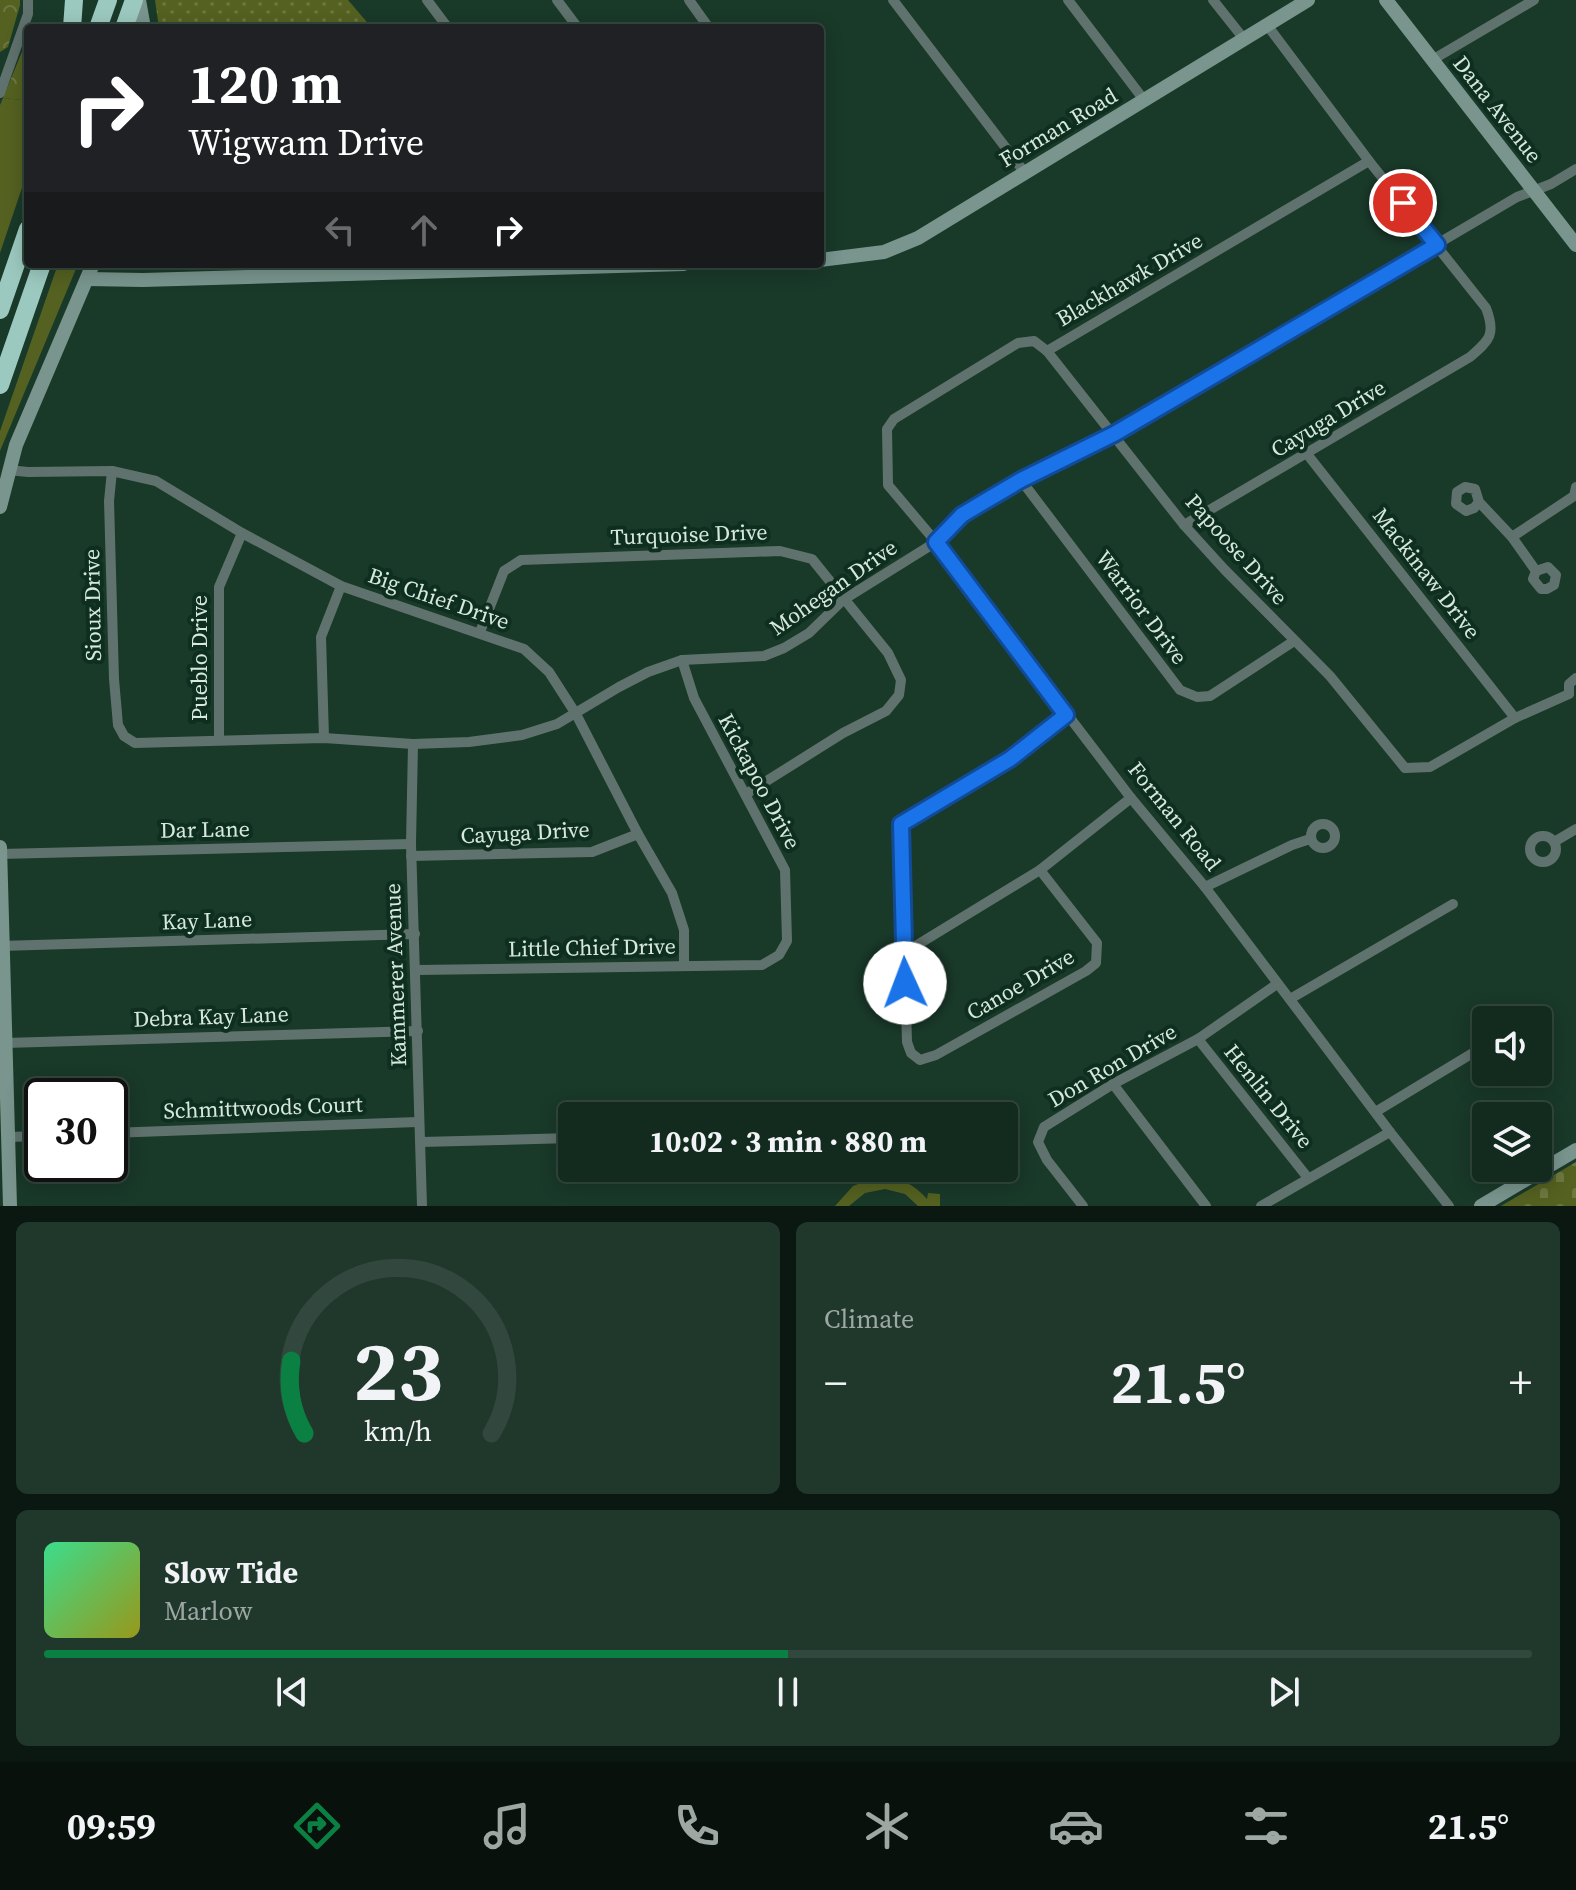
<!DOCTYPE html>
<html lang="en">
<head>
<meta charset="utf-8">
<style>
  :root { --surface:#132b1f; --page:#20372c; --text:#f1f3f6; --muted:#9da7a4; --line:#32473d; --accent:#0b8043 }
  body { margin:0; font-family:"Source Serif 4",serif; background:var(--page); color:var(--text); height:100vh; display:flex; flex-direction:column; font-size:30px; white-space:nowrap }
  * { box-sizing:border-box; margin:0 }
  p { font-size:26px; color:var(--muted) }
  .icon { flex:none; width:44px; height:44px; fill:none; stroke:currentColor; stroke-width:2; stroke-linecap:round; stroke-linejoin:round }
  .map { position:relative; height:1206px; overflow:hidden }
  .details { display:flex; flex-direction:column; gap:16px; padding:16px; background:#0a1811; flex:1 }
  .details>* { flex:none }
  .guide { position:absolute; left:24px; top:24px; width:800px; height:244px; border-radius:8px; box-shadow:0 4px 20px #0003,0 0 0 2px var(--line); background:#202124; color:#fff; overflow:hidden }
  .tools { position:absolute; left:1472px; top:1006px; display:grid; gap:16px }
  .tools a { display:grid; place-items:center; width:80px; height:80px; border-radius:8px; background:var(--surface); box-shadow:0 4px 20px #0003,0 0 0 2px var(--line); font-size:40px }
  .speed { position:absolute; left:24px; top:1078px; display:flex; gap:16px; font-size:40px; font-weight:700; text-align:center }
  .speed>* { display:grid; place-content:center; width:104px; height:104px; border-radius:50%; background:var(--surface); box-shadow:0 4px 20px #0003,0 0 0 2px var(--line); line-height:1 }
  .speed .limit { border:4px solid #111; border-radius:12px; background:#fff; color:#111 }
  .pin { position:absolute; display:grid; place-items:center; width:68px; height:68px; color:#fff; margin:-34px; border:4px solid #fff; border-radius:50%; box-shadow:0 2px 8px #0007 }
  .me { position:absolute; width:88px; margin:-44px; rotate:358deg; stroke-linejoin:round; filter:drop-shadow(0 0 6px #0008) }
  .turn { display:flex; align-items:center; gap:28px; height:168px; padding:0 32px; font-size:36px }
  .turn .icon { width:104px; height:104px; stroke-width:2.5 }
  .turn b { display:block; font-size:56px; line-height:68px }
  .lanes { display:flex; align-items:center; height:76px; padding:0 32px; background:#0003; justify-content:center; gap:40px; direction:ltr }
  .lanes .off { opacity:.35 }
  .big { font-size:60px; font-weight:700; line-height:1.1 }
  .details .tile { flex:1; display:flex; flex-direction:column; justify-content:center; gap:12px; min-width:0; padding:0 28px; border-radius:12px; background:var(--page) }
  .details .dial { align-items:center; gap:0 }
  .dial svg { height:208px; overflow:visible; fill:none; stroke:var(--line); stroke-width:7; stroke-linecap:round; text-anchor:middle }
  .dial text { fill:var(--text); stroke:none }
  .song { display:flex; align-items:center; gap:24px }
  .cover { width:96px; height:96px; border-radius:12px; background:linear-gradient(135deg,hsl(150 70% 55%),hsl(60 70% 35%)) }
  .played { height:8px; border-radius:4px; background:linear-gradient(90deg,var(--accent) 50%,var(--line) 50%) }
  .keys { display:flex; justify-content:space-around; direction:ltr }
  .heat { display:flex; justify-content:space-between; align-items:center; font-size:44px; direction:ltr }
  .details .tiles { flex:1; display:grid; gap:16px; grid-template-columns:1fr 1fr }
  .tile:last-child { grid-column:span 2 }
  .trip { position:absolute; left:558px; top:1102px; width:460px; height:80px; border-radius:8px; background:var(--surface); box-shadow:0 4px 20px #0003,0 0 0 2px var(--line); font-weight:700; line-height:80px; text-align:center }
  .tabs { display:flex; height:128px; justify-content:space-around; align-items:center; background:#08110c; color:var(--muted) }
  .tabs .icon { width:56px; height:56px }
  .tabs .selected { color:var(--accent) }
  .tabs b { font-size:36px; color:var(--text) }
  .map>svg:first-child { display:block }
  .grass { fill:#546120 }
  .forest { fill:url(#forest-crowns) }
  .cemetery { fill:url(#cemetery-stones) }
  .park { fill:url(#park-dots) }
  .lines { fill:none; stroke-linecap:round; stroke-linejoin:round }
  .street { stroke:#60726d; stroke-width:10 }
  .secondary { stroke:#79958e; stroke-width:14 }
  .highway { stroke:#9cc9bf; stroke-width:18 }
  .route-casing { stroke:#114b97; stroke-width:20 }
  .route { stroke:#1a73e8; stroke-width:14 }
  .labels { text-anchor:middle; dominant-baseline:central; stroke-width:8; stroke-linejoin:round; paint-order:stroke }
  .street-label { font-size:22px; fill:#d7e9de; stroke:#0e2f1f }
</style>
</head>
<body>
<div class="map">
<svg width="1576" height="1206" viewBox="0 0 1576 1206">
  <defs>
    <pattern id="forest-crowns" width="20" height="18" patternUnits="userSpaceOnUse" patternTransform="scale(2)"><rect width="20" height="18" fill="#546120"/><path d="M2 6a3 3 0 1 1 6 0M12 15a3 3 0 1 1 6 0" fill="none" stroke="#6c7840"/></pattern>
    <pattern id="cemetery-stones" width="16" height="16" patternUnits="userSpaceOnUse" patternTransform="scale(2)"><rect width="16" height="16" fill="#546120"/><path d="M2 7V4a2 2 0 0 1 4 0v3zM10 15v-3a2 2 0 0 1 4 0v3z" fill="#6c7840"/></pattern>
    <pattern id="park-dots" width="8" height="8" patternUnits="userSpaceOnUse" patternTransform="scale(2)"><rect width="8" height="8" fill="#546120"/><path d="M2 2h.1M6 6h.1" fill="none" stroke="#6c7840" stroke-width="1.8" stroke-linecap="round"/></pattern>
  </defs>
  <rect width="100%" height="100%" fill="#193929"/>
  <g class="grass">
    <path d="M 28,92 L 28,170 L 0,253 L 0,105 L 3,98 L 22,100 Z"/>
    <path d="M 58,264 L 78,264 L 0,451 L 0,431 Z"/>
    <path d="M 877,1177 C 898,1176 913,1183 927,1199 L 928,1193 L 940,1194 L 940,1206 L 918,1206 L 905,1194 L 885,1189 L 865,1193 L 849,1206 L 835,1206 L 853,1186 Z"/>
  </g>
  <g class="forest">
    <path d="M 0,0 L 20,0 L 20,5 L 8,47 L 0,52 Z"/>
    <path d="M 28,37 L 28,92 L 22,100 L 3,98 Z"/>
  </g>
  <path class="cemetery" d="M 1576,1162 L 1576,1206 L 1501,1206 Z"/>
  <path class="park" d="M 155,0 L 348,0 L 372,28 L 159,28 Z"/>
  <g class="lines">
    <g class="street">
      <path d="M 427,0 L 448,28"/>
      <path d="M 557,0 L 578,28"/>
      <path d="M 689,0 L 709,28"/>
      <path d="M 893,0 L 1025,173"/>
      <path d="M 1068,0 L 1144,100"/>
      <path d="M 1213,0 L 1244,39"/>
      <path d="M 1432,60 L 1534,0"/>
      <path d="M 0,93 L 28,14 L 28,0"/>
      <path d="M 1369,161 L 1047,351 L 1034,341 L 1018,343 L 894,419 L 887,429 L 888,485 L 936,542 L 1131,798 L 1205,887 L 1390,1132 L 1449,1206"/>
      <path d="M 1047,351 L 1184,525 L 1224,569 L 1330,676 L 1405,768 L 1430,767 L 1515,718 L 1569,694"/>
      <path d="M 1307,454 L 1515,718"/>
      <path d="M 8,470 L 28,472 L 112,471 L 156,481 L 242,533 L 341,586 L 524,649 L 549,672 L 576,714 L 638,834 L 672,893 L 684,930 L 684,966"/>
      <path d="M 112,471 L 109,501 L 114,679 L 118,725 L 124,736 L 135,743 L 324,738 L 413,744 L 469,742 L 522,735 L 557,724 L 619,687 L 648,672 L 682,660 L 764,656 L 784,648 L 809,633 L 843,600 L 936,542 L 962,515 L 1021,480 L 1114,434 L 1517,197 L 1551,184 L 1576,169"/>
      <path d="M 1021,480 L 1180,690 L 1197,697 L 1210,696 L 1294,641"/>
      <path d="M 1479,502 L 1474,508 L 1466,511 L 1456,504 L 1457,492 L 1465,487 L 1475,489 L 1479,502 L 1512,537 L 1536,571 L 1533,579 L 1541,589 L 1547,589 L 1554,585 L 1556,575 L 1548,567 L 1536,571"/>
      <path d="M 1184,525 L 1470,357 C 1490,340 1496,334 1486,308 L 1369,161 L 1267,25"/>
      <path d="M 1512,537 L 1574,496 L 1576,487"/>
      <path d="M 480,632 L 504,571 L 521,560 L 780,551 L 812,559 L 888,653 L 901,680 L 899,695 L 886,711 L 843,733 L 746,794"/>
      <path d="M 1569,694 L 1569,684 L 1576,678"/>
      <path d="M 324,738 L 321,637 L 341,586"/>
      <path d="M 219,740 L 219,587 L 242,533"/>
      <path d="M 413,744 L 411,844 L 422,1206"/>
      <circle cx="1323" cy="836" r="12"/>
      <circle cx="1543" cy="849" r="13"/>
      <path d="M 1554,842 L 1576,829"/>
      <path d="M 0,854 L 411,844"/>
      <path d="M 411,856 L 592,852 L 638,834"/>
      <path d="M 1040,870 L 1097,943 L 1096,963 L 1086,971 L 936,1055 L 920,1060 L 911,1053 L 907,1042 L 901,824 L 1010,759 L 1066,715"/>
      <path d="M 1205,887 L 1292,845 L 1310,839"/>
      <path d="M 0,946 L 415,934"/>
      <path d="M 904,953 L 1040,870 L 1131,798"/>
      <path d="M 417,970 L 762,965 L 779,955 L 787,941 L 785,870 L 694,698 L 682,660"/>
      <path d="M 1290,999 L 1453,904"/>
      <path d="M 1527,1020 L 1538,1013"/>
      <path d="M 1198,1039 L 1308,1178"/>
      <path d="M 5,1043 L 418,1031"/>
      <path d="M 1113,1084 L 1206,1206"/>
      <path d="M 1377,1111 L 1486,1045"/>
      <path d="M 110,1133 L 418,1122"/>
      <path d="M 8,1137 L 42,1136"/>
      <path d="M 421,1142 L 572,1138"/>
      <path d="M 1083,1206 L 1047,1160 L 1038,1142 L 1044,1127 L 1113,1084 L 1198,1039 L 1277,984"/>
      <path d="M 1261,1206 L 1390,1132"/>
    </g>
    <g class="secondary">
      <path d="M 139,0 L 144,28"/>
      <path d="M 1386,0 L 1576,245"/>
      <path d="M 820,260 L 884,252 L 918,238 L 1308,0"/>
      <path d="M 87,279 L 143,280 L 684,264"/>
      <path d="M 0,507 L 16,445 L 93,264"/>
      <path d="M 0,847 L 10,1206"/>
      <path d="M 1481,1206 L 1576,1150"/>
    </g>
    <g class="highway">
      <path d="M 72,28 L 74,0"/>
      <path d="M 98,28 L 108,0"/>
      <path d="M 124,28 L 134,0"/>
      <path d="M 0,310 L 28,229"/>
      <path d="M 0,385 L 42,264"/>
    </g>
  </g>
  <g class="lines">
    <defs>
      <path id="route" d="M 905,983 L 901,824 L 1010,759 L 1066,715 L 936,542 L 962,515 L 982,503 L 1021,480 L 1114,434 L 1437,245 L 1403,203"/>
    </defs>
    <use href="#route" class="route-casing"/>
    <use href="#route" class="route"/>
  </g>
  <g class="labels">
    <g class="street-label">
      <text transform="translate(1498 109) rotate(52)">Dana Avenue</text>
      <text transform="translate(1058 127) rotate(-31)">Forman Road</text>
      <text transform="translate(1129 279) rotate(-30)">Blackhawk Drive</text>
      <text transform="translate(1328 418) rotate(-31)">Cayuga Drive</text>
      <text transform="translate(689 534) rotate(-2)">Turquoise Drive</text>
      <text transform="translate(1237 549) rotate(48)">Papoose Drive</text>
      <text transform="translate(1427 573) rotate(52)">Mackinaw Drive</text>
      <text transform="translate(833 587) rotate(-35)">Mohegan Drive</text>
      <text transform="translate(439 598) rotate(19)">Big Chief Drive</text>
      <text transform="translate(92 605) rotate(-91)">Sioux Drive</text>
      <text transform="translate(1142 607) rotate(53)">Warrior Drive</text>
      <text transform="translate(199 658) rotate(-90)">Pueblo Drive</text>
      <text transform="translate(760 781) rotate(62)">Kickapoo Drive</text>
      <text transform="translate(1175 816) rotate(51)">Forman Road</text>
      <text transform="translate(205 829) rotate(-1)">Dar Lane</text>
      <text transform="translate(525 832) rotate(-3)">Cayuga Drive</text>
      <text transform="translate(207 920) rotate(-2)">Kay Lane</text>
      <text transform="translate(592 947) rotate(-1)">Little Chief Drive</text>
      <text transform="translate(395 975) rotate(-92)">Kammerer Avenue</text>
      <text transform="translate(1020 984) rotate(-30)">Canoe Drive</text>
      <text transform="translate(211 1016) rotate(-2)">Debra Kay Lane</text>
      <text transform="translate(1112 1065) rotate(-30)">Don Ron Drive</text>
      <text transform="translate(1269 1096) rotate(51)">Henlin Drive</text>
      <text transform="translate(263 1107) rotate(-2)">Schmittwoods Court</text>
    </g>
  </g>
</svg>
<div class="tools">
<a><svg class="icon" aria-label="sound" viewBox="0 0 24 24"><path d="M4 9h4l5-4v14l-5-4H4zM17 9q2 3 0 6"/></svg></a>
<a><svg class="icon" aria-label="layers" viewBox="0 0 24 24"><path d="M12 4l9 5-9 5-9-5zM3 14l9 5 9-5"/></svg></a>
</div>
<div class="speed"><div class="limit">30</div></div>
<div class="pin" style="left:1403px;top:203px;background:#d93025"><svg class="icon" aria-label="arrive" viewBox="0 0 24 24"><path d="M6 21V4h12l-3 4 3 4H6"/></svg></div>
<svg class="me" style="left:905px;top:983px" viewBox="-20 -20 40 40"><circle r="19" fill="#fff"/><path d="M0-13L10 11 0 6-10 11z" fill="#1a73e8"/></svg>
<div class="trip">10:02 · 3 min · 880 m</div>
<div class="guide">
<div class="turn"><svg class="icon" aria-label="right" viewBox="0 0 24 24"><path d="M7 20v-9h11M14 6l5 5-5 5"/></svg><div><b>120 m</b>Wigwam Drive</div></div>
<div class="lanes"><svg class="icon off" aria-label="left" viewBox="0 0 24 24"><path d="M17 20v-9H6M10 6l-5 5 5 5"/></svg><svg class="icon off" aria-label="ahead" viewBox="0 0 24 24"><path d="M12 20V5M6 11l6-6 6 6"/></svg><svg class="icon" aria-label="right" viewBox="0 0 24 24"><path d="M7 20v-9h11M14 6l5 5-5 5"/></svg></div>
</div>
</div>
<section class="details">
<div class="tiles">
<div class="tile dial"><svg viewBox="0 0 100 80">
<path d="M14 69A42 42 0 1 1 86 69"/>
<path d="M14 69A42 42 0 0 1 9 41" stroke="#0b8043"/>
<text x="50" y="56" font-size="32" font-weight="700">23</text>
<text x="50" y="72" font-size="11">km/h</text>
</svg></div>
<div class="tile"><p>Climate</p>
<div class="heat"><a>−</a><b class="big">21.5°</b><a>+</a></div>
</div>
<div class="tile">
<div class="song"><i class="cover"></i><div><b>Slow Tide</b><p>Marlow</p></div></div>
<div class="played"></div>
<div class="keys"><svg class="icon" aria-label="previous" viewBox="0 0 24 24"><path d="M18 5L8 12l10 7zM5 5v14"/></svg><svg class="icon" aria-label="pause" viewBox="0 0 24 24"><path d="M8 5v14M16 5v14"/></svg><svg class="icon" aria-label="next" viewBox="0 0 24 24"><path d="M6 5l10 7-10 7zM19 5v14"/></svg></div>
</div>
</div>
</section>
<nav class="tabs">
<b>09:59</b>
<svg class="icon selected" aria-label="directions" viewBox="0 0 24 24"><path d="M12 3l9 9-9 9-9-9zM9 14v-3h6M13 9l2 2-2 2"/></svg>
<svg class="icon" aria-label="music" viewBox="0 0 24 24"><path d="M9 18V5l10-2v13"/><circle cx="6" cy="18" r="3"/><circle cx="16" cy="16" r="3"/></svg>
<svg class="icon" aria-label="phone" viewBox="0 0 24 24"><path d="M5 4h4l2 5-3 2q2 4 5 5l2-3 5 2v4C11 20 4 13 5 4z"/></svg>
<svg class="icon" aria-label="climate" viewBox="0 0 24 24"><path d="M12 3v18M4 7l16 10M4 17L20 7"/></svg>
<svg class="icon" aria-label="car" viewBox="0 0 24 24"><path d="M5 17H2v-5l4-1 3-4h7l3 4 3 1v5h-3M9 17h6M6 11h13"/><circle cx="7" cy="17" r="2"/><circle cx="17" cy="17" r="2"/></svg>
<svg class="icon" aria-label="filters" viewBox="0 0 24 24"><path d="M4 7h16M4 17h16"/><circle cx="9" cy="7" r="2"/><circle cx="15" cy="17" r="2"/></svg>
<b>21.5°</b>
</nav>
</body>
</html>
